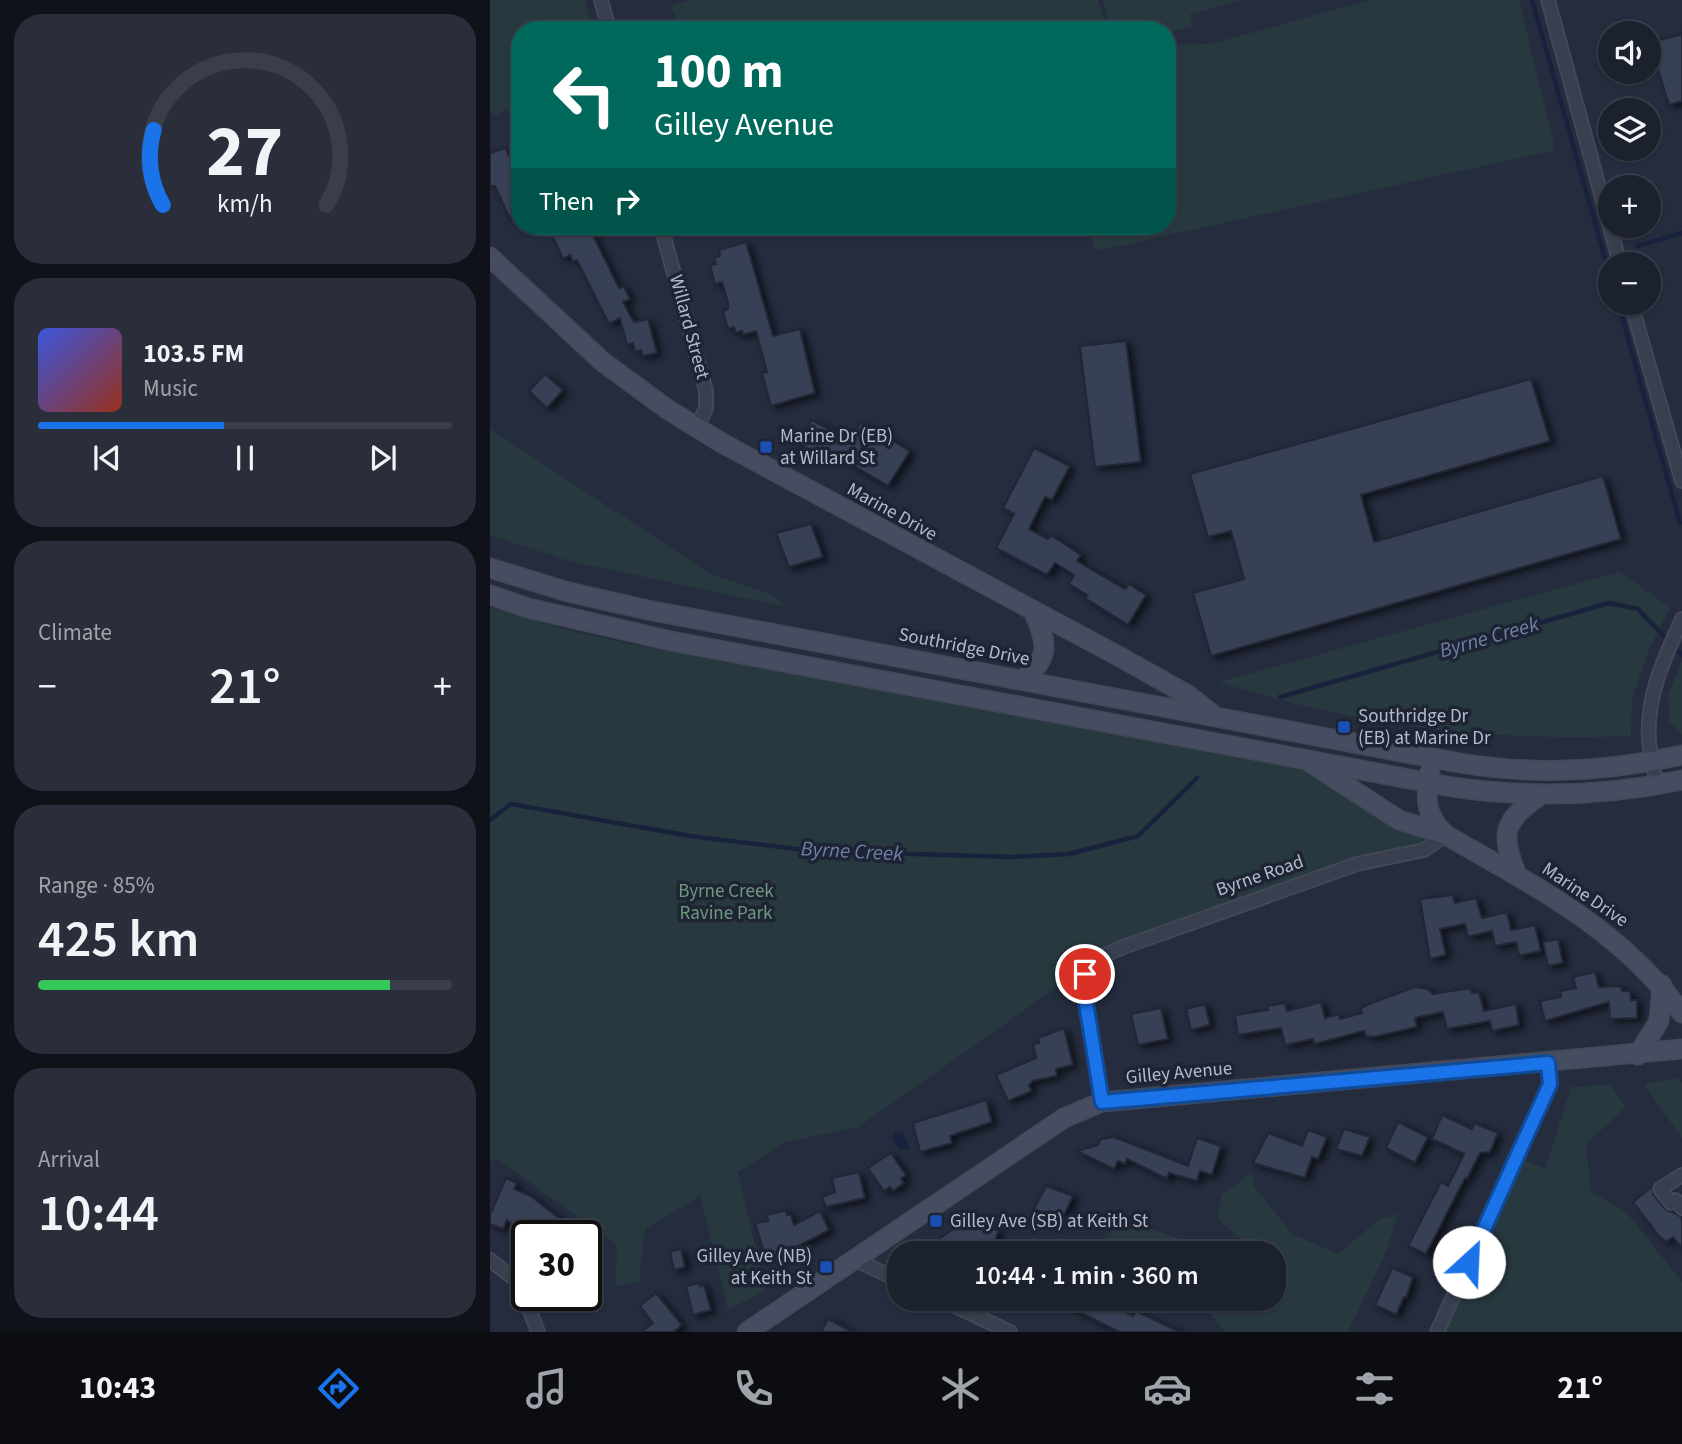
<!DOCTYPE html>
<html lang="en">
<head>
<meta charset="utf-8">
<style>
  :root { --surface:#1c212e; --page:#292e3a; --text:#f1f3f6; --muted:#a0a3aa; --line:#3a3e4a; --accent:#1a73e8 }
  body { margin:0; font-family:"Source Sans 3",sans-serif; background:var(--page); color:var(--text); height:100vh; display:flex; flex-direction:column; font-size:26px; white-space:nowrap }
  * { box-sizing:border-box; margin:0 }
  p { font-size:23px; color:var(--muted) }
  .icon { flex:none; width:38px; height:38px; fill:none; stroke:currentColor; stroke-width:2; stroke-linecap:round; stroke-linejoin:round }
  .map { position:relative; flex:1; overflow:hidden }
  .panel { display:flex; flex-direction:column; gap:14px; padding:14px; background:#0f1219; width:490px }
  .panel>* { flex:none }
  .guide { position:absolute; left:21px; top:21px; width:665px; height:214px; border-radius:28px; box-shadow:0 2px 5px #0004,0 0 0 2px var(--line); background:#00695c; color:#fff; overflow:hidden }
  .fabs { position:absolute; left:1108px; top:21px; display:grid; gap:14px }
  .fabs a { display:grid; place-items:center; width:63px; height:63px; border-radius:50%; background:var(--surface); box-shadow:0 2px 5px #0004,0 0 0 2px var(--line); font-size:35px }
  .speed { position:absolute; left:21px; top:1220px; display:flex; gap:14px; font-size:35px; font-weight:700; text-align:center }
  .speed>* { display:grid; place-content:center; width:91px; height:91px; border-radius:50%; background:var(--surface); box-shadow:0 2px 5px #0004,0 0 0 2px var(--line); line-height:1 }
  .speed .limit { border:4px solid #111; border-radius:10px; background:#fff; color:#111 }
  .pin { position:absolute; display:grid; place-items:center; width:60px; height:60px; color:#fff; margin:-30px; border:4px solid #fff; border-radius:50%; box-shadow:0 2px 7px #0007 }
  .me { position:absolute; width:77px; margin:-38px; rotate:25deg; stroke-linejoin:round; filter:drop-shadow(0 0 5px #0008) }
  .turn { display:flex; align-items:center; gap:24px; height:147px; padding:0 28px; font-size:32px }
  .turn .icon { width:91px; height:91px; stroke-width:2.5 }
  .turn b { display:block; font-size:49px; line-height:60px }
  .then { display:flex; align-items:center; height:66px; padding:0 28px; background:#0003; gap:14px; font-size:26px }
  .big { font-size:52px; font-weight:600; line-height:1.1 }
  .panel .card { flex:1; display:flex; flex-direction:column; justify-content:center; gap:10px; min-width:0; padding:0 24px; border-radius:28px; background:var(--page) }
  .panel .dial { align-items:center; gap:0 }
  .dial svg { height:182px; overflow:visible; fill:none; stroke:var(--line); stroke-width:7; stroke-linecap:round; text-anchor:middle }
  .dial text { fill:var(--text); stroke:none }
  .song { display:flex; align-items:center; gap:21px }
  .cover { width:84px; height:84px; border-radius:10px; background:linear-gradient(135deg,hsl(230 70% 55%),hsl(10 70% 35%)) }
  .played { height:7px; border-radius:4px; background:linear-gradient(90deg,var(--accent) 45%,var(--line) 45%) }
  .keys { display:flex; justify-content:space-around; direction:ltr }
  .heat { display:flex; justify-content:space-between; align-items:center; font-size:38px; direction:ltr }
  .charge { height:10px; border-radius:5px; background:linear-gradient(90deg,#34c759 85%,var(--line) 0) }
  .trip { position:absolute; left:397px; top:1241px; width:399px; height:70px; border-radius:28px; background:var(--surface); box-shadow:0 2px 5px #0004,0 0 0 2px var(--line); font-weight:600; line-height:70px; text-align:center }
  .menu { display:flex; height:112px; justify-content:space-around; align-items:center; background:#0b0d12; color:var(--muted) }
  .menu .icon { width:49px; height:49px }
  .menu .active { color:var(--accent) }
  .menu b { font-size:32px; color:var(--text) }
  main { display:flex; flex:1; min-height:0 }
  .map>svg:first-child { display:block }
  .green { fill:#27393f }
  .water { fill:#18223c }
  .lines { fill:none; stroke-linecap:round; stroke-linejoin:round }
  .stream { stroke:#18223c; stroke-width:4.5 }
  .building { fill:#373f54; stroke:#202635; stroke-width:2; filter:url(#shadow) }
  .street-casing { stroke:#424857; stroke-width:16 }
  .secondary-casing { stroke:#424857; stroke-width:21 }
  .street { stroke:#393f4e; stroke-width:12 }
  .secondary { stroke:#474d61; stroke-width:18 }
  .route-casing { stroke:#114b97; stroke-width:18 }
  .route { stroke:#1a73e8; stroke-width:12 }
  .transit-dot { fill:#1a4fb4; stroke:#1e2433; stroke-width:2.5 }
  .labels { text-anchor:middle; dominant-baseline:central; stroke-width:7; stroke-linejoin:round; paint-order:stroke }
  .street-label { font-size:19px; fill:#b5bac9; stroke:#1e2433 }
  .poi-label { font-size:19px; fill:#b5bac9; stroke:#1e2433; text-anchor:start }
  .park-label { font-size:19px; fill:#6d997d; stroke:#1e2433 }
  .water-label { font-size:21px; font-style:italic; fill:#6f7fa7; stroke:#1e2433 }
</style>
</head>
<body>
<main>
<section class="panel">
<div class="card dial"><svg viewBox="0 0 100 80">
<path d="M14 69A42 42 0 1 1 86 69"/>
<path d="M14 69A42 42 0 0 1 10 36" stroke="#1a73e8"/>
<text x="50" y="56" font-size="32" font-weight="700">27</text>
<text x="50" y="72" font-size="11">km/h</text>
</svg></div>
<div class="card">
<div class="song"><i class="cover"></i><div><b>103.5 FM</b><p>Music</p></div></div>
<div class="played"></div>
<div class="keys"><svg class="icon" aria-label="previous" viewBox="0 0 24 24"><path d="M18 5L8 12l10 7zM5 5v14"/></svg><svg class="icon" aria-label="pause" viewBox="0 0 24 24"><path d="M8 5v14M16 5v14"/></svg><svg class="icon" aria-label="next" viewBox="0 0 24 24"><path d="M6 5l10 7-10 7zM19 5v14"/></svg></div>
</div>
<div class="card"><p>Climate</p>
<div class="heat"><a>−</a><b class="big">21°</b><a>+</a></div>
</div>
<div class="card"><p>Range · 85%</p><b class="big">425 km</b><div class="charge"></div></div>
<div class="card"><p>Arrival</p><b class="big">10:44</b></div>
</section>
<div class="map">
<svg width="1192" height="1332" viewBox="0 0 1192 1332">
  <defs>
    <filter id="shadow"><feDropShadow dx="5" dy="3" stdDeviation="3.5" flood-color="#0009"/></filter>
  </defs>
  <rect width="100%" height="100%" fill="#252c3e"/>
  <g class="green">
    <path d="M 0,0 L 95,0 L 103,30 L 30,30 L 30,101 L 5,116 L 0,110 Z"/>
    <path d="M 199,0 L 608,0 L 618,30 L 192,30 L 181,6 Z"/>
    <path d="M 613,0 L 754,0 L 700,14 L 703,26 L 677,33 L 677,30 L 621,30 Z"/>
    <path d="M 880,0 L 1029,0 L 1065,150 L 606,251 L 597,226 L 677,226 L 677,45 L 721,44 Z"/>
    <path d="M 0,429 L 222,575 L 279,593 L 297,607 L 79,561 L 0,535 Z"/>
    <path d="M 1129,572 L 1180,607 L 1157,654 L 1142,698 L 1141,736 C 1001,742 862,725 729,682 Z"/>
    <path d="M 0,607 L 82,631 L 140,644 L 816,770 L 932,839 L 932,843 L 925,848 L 865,859 L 633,940 C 607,952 593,957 576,981 L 368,1127 L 296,1142 L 248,1172 L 275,1291 L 238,1309 L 210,1196 L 155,1229 L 149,1282 L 126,1286 L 127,1245 L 9,1160 L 0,1161 Z"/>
    <path d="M 1192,661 L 1192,735 L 1179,721 L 1178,695 Z"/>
    <path d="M 1186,1078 L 1192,1083 L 1192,1138 L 1154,1084 Z"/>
    <path d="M 1120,1085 L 1136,1107 L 1096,1144 L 1101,1192 L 1136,1212 L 1192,1282 L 1192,1332 L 954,1332 L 1035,1160 L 1055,1169 L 1081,1087 Z"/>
    <path d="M 762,1173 L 764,1186 L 802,1234 L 848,1254 L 890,1219 L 908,1214 L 896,1252 L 858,1332 L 735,1332 L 716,1308 L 701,1299 L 784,1298 L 784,1253 L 759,1253 L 759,1246 L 727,1218 L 732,1194 Z"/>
    <path d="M 633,1220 L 707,1244 L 717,1253 L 628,1253 L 611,1242 Z"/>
  </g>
  <path class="water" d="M 406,1132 L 413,1133 L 420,1149 L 410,1150 L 402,1139 Z"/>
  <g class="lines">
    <g class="stream">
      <path d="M 1042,0 L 1120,276"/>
      <path d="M 1147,246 L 1192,233"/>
      <path d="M 1128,303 L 1190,523"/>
      <path d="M 790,697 L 1119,603 L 1148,609 L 1192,655"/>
      <path d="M 0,820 L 21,804 L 200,836 L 323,851 L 523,857 L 579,854 L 648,836 L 707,778"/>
    </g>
  </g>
  <g class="building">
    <path d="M 1192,34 L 1192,101 L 1179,105 L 1160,43 Z"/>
    <path d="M 16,148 L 18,155 L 28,152 L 30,159 L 30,212 L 19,217 L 5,186 L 0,186 L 0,153 Z"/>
    <path d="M 58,226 L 83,226 L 87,235 L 100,229 L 129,288 L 134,286 L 140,299 L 133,302 L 144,322 L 158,319 L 167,353 L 152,356 L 151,350 L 145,352 L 143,343 L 137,345 L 130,318 L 119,324 L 87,260 L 83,262 L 80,255 L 73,259 Z"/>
    <path d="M 256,242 L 283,336 L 310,329 L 325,393 L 281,406 L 272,373 L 277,372 L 266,331 L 253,335 L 252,331 L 246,333 L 244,327 L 238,329 L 233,311 L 238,309 L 238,303 L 232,282 L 225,284 L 220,265 L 226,264 L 224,258 L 230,256 L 229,250 Z"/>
    <path d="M 636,341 L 651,462 L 605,467 L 590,346 Z"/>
    <path d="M 55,374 L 73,390 L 57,408 L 39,391 Z"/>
    <path d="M 1041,379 L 1060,441 L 871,495 L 884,542 L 1113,476 L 1131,539 L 721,656 L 703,593 L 754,579 L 741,531 L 718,537 L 700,474 Z"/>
    <path d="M 322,420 L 359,440 L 371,422 L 420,451 L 398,486 L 337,450 L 332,457 L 306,442 Z"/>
    <path d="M 544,448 L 580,466 L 562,500 L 555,497 L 539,529 L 558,539 L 561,535 L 591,555 L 587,561 L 635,589 L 639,584 L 656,595 L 638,625 L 595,598 L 597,595 L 579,584 L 584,575 L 565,563 L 557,575 L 506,548 L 524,514 L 513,508 Z"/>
    <path d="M 321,524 L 333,557 L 299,567 L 286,533 Z"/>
    <path d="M 963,895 L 965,903 L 986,898 L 992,918 L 1017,912 L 1021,930 L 1045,925 L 1051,951 L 1029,956 L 1026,942 L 1005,946 L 1002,931 L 978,937 L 975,924 L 950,929 L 956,955 L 940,959 L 930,899 Z"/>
    <path d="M 1068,939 L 1073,963 L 1058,966 L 1053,942 Z"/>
    <path d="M 1105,972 L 1109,987 L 1131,986 L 1132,991 L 1140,991 L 1141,1000 L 1147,1000 L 1147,1018 L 1120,1019 L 1119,1002 L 1055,1021 L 1050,1001 L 1071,997 L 1070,991 L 1086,988 L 1083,977 Z"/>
    <path d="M 925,987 L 938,989 L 943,994 L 980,988 L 982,993 L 989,992 L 994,1011 L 1026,1004 L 1029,1025 L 1002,1031 L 1000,1021 L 957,1029 L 953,1012 L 925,1018 L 927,1027 L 883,1037 L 876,1036 L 874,1031 L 824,1044 L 823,1039 L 795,1045 L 791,1028 L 748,1035 L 745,1015 L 778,1010 L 777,1006 L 795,1003 L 797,1011 L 831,1002 L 835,1018 L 849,1014 L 850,1019 L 872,1013 L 871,1008 L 879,1004 Z"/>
    <path d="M 715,1004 L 720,1025 L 701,1030 L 696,1009 Z"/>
    <path d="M 671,1008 L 678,1039 L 648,1045 L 641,1014 Z"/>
    <path d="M 574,1028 L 583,1065 L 566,1069 L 567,1076 L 543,1081 L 539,1085 L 542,1091 L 518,1101 L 506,1075 L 546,1058 L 543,1044 L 549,1043 L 548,1038 Z"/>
    <path d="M 496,1100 L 502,1122 L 460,1136 L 462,1143 L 430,1152 L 423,1123 Z"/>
    <path d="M 952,1115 L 982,1129 L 984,1123 L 1008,1133 L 1000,1152 L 990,1153 L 977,1179 L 975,1178 L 936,1254 L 918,1246 L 951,1182 L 958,1186 L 974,1154 L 942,1139 Z"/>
    <path d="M 908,1122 L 938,1137 L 925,1163 L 896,1148 Z"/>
    <path d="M 854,1129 L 880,1137 L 872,1156 L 846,1149 Z"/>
    <path d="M 818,1130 L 837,1137 L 828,1159 L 822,1157 L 815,1178 L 763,1163 L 778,1133 L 812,1146 Z"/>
    <path d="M 624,1137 L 698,1166 L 707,1138 L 731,1146 L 722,1175 L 710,1171 L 707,1181 L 679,1173 L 677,1179 L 637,1159 L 635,1164 L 628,1161 L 624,1169 L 587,1151 L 608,1145 L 611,1139 Z"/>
    <path d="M 401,1153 L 416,1175 L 411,1179 L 414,1183 L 403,1191 L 400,1187 L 394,1191 L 378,1168 Z"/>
    <path d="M 369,1172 L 375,1198 L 336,1207 L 332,1197 L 345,1192 L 342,1178 Z"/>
    <path d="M 16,1178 L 27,1183 L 24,1189 L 41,1196 L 81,1228 L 76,1236 L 38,1236 L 17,1220 L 13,1229 L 0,1224 L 0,1215 Z"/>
    <path d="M 556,1186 L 583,1196 L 571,1222 L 544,1209 Z"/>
    <path d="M 1162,1187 L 1163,1194 L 1175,1209 L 1192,1217 L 1192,1248 L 1183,1237 L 1176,1242 L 1169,1236 L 1143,1202 Z"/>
    <path d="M 296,1210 L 297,1215 L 301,1215 L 304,1225 L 330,1211 L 339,1230 L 308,1246 L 309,1251 L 276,1258 L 265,1223 L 278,1221 L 277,1215 Z"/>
    <path d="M 480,1218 L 509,1231 L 499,1253 L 481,1253 L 468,1246 L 454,1253 L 446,1241 Z"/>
    <path d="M 191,1249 L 195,1267 L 184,1270 L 180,1252 Z"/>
    <path d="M 902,1268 L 923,1277 L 916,1298 L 914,1297 L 906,1315 L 885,1305 Z"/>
    <path d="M 210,1283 L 210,1286 L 214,1285 L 221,1310 L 203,1315 L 196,1286 Z"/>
    <path d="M 166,1293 L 192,1325 L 184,1332 L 151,1332 L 163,1323 L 150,1306 Z"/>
    <path d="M 562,1298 L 609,1298 L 643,1316 L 646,1311 L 690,1332 L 629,1332 Z"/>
    <path d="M 338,1319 L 363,1332 L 331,1332 Z"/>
  </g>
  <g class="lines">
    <defs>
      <g id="street">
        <path d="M 111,0 L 119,30"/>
        <path d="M 1058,0 L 1130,264"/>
        <path d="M 171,226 L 216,391 L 216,409 L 206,427"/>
        <path d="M 1141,303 L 1192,481"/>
        <path d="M 1166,785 C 1165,770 1160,756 1159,741 C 1156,696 1174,659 1192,619"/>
        <path d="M 612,1102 L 593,984 C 596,961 617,954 636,946 L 867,864 L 934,850 L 956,835"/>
        <path d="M 1192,1175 L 1170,1189 L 1181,1203 L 1186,1200 L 1192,1208"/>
        <path d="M 364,1259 L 410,1281"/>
        <path d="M 0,1260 L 29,1282 L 48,1332"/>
        <path d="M 448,1298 L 520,1332"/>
        <path d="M 947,1332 L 1060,1084 L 1058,1063"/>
      </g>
      <g id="secondary">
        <path d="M 0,257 L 113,362 L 177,409 L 232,443 L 630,657 L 698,695 L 722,714"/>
        <path d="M 0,568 L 78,592 L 158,610 L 970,763 C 1043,775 1119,772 1192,755"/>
        <path d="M 0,595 L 38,608 L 181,641 L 962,787 C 1038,798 1116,796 1192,780"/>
        <path d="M 533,680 C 560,656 558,645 544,613"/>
        <path d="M 821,763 L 909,820 L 953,834"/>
        <path d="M 940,772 C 935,799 935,816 956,835 C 1046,887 1128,927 1192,1013"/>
        <path d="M 1027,876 C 1011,834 1011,823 1049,796"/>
        <path d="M 1148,1055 L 1169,1021 L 1172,985"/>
        <path d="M 257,1332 L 574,1118 L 612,1102 L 1192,1049"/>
      </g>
    </defs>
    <use href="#street" class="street-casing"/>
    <use href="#secondary" class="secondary-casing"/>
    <use href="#street" class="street"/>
    <use href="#secondary" class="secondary"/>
  </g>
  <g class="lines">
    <defs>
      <path id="route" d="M 595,974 L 593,984 L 612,1102 L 1058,1063 L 1060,1084 L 979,1262"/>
    </defs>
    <use href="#route" class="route-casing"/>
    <use href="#route" class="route"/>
  </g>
  <g class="transit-dot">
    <rect x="269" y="440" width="14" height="14" rx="3.5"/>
    <rect x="847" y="720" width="14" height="14" rx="3.5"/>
    <rect x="439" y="1214" width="14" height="14" rx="3.5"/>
    <rect x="329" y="1260" width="14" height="14" rx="3.5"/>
  </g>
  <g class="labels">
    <g class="street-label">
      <text transform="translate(199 327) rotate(75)">Willard Street</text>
      <text transform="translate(402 512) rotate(29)">Marine Drive</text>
      <text transform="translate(474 647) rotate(11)">Southridge Drive</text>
      <text transform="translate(770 876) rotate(-19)">Byrne Road</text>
      <text transform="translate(1095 895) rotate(34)">Marine Drive</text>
      <text transform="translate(689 1073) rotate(-5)">Gilley Avenue</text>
    </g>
    <g class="poi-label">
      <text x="290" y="436">Marine Dr (EB)<tspan x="290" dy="22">at Willard St</tspan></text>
      <text x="868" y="716">Southridge Dr<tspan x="868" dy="22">(EB) at Marine Dr</tspan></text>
      <text x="460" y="1221">Gilley Ave (SB) at Keith St</text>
      <text x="322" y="1256" text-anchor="end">Gilley Ave (NB)<tspan x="322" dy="22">at Keith St</tspan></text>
    </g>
    <g class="park-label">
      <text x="236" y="891">Byrne Creek<tspan x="236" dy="22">Ravine Park</tspan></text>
    </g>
    <g class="water-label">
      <text transform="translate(999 637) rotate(-16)">Byrne Creek</text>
      <text transform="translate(362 851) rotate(3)">Byrne Creek</text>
    </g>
  </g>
</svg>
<div class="fabs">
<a><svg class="icon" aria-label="sound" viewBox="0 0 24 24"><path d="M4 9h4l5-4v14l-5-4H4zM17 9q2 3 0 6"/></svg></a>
<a><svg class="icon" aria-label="layers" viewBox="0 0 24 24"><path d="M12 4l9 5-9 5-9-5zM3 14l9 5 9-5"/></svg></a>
<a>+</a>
<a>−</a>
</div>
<div class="speed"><div class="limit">30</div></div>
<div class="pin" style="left:595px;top:974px;background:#d93025"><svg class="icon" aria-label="arrive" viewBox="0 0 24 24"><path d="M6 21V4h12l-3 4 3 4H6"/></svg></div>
<svg class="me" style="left:979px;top:1262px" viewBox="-20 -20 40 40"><circle r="19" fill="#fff"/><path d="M0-13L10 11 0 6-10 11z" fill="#1a73e8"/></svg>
<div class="trip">10:44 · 1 min · 360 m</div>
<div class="guide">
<div class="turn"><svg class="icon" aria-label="left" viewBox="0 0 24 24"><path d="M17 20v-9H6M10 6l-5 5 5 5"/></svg><div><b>100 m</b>Gilley Avenue</div></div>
<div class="then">Then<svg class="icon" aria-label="right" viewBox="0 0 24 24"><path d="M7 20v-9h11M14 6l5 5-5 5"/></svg></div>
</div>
</div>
</main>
<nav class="menu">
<b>10:43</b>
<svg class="icon active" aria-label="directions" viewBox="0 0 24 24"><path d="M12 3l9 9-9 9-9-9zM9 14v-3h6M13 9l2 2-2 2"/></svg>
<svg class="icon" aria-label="music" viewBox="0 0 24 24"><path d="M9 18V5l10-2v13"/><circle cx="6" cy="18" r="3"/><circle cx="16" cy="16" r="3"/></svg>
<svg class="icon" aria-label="phone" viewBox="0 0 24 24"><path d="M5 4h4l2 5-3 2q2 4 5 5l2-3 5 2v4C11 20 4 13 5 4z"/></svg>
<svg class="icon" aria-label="climate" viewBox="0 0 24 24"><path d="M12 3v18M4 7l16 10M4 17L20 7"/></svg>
<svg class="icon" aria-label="car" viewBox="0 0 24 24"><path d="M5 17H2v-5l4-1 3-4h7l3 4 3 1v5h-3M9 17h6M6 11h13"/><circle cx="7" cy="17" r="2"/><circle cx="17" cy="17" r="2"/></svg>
<svg class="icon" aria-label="filters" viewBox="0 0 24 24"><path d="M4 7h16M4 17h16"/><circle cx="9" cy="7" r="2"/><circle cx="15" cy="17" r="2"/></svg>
<b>21°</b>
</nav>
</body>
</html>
